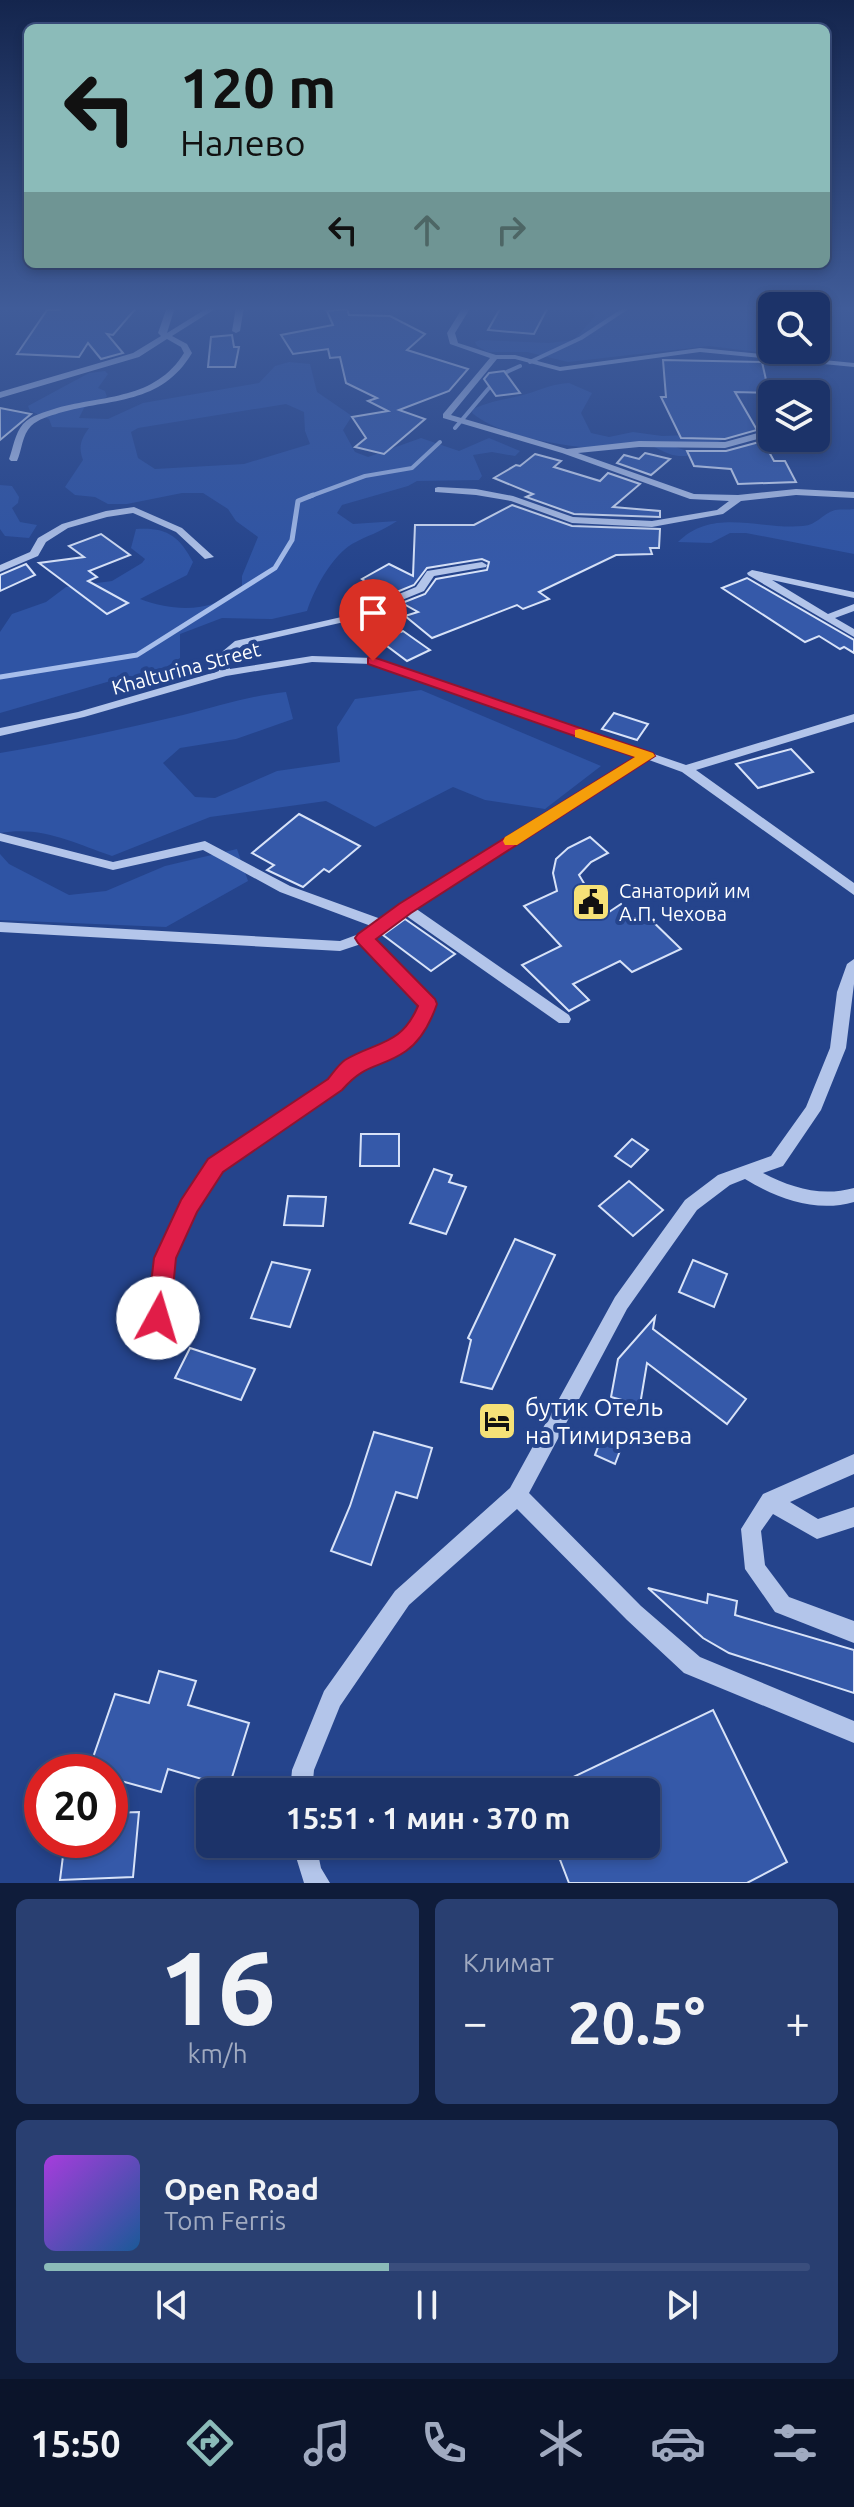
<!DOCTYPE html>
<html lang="ru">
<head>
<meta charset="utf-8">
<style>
  :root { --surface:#1c3369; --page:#293f71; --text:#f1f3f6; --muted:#a0aac0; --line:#3a4e7d; --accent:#8bbbb9 }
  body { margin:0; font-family:Ubuntu,sans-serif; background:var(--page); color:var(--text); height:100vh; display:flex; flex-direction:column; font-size:30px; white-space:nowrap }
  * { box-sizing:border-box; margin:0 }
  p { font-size:26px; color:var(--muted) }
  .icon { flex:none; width:44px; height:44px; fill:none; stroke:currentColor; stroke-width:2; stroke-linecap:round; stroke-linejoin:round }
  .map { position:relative; height:1883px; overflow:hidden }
  .drawer { display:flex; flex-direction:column; gap:16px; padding:16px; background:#0f1c3a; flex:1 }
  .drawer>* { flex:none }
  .banner { position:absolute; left:24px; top:24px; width:806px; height:244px; border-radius:12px; box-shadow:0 4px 12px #0003,0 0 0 2px var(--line); background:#8bbbb9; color:#111; overflow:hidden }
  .buttons { position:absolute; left:758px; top:292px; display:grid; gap:16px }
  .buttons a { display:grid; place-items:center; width:72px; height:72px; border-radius:12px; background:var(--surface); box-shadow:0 4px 12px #0003,0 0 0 2px var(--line); font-size:40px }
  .speed { position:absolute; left:24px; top:1754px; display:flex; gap:16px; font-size:40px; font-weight:700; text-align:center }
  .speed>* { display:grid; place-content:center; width:104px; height:104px; border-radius:50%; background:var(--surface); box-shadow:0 4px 12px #0003,0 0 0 2px var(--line); line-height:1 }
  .speed .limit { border:12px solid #d22; background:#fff; color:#111 }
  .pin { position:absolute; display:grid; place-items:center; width:68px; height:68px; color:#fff; margin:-82px -34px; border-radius:50% 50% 50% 0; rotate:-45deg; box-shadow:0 0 8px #0007 }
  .pin .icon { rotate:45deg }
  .me { position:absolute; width:88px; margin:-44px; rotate:6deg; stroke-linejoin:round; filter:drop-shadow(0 0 6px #0008) }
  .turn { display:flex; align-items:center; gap:28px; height:168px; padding:0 24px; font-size:36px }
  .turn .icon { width:104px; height:104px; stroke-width:2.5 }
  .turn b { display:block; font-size:56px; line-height:68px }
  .lanes { display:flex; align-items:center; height:76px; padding:0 24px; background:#0003; justify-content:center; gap:40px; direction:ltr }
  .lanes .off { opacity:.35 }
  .big { font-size:60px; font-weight:700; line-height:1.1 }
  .drawer .widget { flex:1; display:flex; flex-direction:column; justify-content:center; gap:12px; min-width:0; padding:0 28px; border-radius:12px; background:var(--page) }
  .drawer .dial { align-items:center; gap:0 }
  .dial b { font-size:104px; line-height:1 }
  .song { display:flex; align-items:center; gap:24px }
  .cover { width:96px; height:96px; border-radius:12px; background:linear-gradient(135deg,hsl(280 70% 55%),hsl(210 70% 35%)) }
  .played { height:8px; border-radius:4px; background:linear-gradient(90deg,var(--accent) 45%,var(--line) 45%) }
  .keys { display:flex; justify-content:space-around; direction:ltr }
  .heat { display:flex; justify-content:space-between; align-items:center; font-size:44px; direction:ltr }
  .drawer .tiles { flex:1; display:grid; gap:16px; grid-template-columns:1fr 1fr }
  .widget:last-child { grid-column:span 2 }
  .trip { position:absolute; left:196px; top:1778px; width:464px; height:80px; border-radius:12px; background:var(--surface); box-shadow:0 4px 12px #0003,0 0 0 2px var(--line); font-weight:700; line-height:80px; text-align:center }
  .menu { display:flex; height:128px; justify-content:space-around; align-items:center; background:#0b142a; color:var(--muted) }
  .menu .icon { width:56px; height:56px }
  .menu .on { color:var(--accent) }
  .menu b { font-size:36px; color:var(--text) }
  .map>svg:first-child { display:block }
  .green { fill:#2f54a4; fill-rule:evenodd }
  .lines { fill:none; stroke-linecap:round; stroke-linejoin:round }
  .stream-far1 { stroke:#a7beeb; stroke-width:4 }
  .stream { stroke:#a7beeb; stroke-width:5 }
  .building { fill:#3559a9; stroke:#d7e2f8; stroke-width:2 }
  .minor { fill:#b3c5ea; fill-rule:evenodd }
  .route { fill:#e11d48; stroke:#92132f; stroke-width:2 }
  .slow { fill:#f59e0b }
  .labels { text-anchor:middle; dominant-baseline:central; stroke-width:8; stroke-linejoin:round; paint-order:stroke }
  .street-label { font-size:20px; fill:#fff; stroke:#25448c }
  .poi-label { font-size:20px; fill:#fff; stroke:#25448c; text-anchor:start }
  .near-poi-label { font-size:24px; fill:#fff; stroke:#25448c; text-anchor:start }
</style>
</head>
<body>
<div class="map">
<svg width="854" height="1883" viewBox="0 0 854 1883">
  <rect width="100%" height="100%" fill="#25448c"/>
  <g class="green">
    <path d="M 588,307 C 647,307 718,296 772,323 L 762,331 L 772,339 L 772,350 L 804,351 L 782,355 L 709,346 L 568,362 L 527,352 L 488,352 L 477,346 L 475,342 L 480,340 L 549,343 L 574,340 L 595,316 Z"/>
    <path d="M 289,362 L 310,364 L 317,392 L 352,416 L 343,430 L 355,452 L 368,457 L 421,438 L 459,451 L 489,438 L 520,451 L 515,456 L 492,452 L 473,455 L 482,476 L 479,480 L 417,481 L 408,486 L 342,505 L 337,513 L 353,524 L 397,521 C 381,532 366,536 352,544 C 332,556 314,589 307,611 L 272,619 L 222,618 L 180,634 L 180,658 L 160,671 L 114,680 L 0,713 L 0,632 L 12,614 L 46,602 L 66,587 L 112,581 L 142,563 L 145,559 L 131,548 L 136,529 C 167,527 179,536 193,562 L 187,575 L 140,599 C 174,612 214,613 242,587 L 242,576 L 258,537 L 236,521 L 228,509 L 203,493 L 182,493 L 127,504 L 108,504 L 95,497 L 75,495 L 65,487 L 83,460 C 78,447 81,439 89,428 L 52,427 L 49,419 L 30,411 L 28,406 L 89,373 L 105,371 L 108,374 L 98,388 L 105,391 L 107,397 L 84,408 L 79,418 L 108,419 L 143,403 L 259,383 L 275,366 ZM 286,404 L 304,412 L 305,431 L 310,444 L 244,464 L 155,469 L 138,458 L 131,432 L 138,428 Z"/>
    <path d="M 569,383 L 592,393 L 581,413 L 591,433 L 609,437 L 633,432 L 662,436 L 722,434 L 729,437 L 718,442 L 672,446 L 697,454 C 665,462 663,444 638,444 C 626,444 614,450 602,449 C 563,446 503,438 472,413 L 473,409 C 492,400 511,399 530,393 C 544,388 554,384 569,383 Z"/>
    <path d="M 0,485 L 12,486 L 19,497 L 18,503 L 12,508 L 20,522 L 37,525 L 29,538 L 5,536 L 0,529 Z"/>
    <path d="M 854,509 L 854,554 L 746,533 L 730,533 L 711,543 L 678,542 C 713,507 760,530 803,526 C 817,525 822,514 835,510 C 841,509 848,510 854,509 Z"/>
    <path d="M 421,690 L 601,766 L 545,809 L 485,800 L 453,787 L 375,827 L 326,801 L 210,817 L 112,856 C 73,843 43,826 0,833 L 0,753 C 62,743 122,729 183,715 C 220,706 248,696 286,692 L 293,719 L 236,739 L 180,748 L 163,763 L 195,797 L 215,798 L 277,771 L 340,762 L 337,727 L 355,699 Z"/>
    <path d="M 237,849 L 248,881 L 166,927 L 0,920 L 0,854 L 9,864 L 69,895 L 106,891 L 165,866 Z"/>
  </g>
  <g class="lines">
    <g class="stream-far1">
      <path d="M 530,362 L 581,338 L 628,307"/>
      <path d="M 455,428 L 500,375 L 520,366"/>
      <path d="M 308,497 L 365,476 L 412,468 L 440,442"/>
    </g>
    <path class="stream" d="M 0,677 L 137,655 L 275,568 L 292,540 L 298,501 L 313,495"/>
  </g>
  <g class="building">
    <path d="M 62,307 L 137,307 L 113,335 L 107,334 L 123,353 L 101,359 L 88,343 L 79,357 L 17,354 L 47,310 L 59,310 Z"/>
    <path d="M 501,307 L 548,307 L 534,334 L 488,330 Z"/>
    <path d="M 347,309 L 349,315 L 390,316 L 425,334 L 407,350 L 468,369 L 449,391 L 399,410 L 425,419 L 384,454 L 355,447 L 366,438 L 352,417 L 388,411 L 368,401 L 377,398 L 346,383 L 340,357 L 330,358 L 328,349 L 293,354 L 281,335 L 333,325 L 327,311 Z"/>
    <path d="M 232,335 L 234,347 L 239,347 L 235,367 L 208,367 L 211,337 Z"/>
    <path d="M 663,360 L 762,362 L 769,393 L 735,392 L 757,430 L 725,439 L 681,438 L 661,397 L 666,397 Z"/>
    <path d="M 504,371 L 520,393 L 496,396 L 484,379 L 489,373 Z"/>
    <path d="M 0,408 L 31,414 L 0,440 Z"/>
    <path d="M 763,441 L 774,461 L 785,461 L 796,482 L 738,484 L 731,469 L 694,466 L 687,451 L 726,451 Z"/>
    <path d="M 645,453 L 670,459 L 651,475 L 617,463 L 624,455 L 639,459 Z"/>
    <path d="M 535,454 L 561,461 L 554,467 L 600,481 L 608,473 L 640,484 L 613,507 L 660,511 L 660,517 L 574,514 L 526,497 L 533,494 L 494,478 L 516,465 L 520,466 Z"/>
    <path d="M 512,505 L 572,526 L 660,529 L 659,548 L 650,548 L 652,554 L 616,555 L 539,592 L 549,599 L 523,609 L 517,605 L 432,638 L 405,616 L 418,612 L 402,603 L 425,594 L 436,579 L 487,570 L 489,562 L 482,559 L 427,568 L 414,585 L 387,596 L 362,579 L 389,564 L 413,576 L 415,525 L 474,525 Z"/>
    <path d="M 101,534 L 130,555 L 89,571 L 97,577 L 88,581 L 128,603 L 107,614 L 39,563 L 84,557 L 69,546 Z"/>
    <path d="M 26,564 L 35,575 L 0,591 L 0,575 Z"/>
    <path d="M 747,578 L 854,640 L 854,653 L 844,647 L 840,649 L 819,636 L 805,642 L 722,588 Z"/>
    <path d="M 403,631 L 430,650 L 407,661 L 379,640 Z"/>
    <path d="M 614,713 L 648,724 L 637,740 L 602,729 Z"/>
    <path d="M 791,749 L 813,772 L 758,788 L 736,764 Z"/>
    <path d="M 299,814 L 360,846 L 329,872 L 324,869 L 303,887 L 267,870 L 274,865 L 252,853 Z"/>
    <path d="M 590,837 L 608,853 L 591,862 L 579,875 L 591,895 L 609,912 L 621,904 L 635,918 L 645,914 L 681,949 L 632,972 L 620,961 L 573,984 L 589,1000 L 569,1011 L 522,965 L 561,946 L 524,906 L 557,891 L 553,873 L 556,859 L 568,848 Z"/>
    <path d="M 405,919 L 455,954 L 431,971 L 383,935 Z"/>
    <path d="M 361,1134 L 399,1134 L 399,1166 L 360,1166 Z"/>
    <path d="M 632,1139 L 648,1150 L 631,1167 L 615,1156 Z"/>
    <path d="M 434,1169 L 452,1175 L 449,1182 L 466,1187 L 446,1234 L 410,1223 Z"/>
    <path d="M 629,1181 L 663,1210 L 633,1236 L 599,1206 Z"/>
    <path d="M 288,1196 L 326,1197 L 323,1226 L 284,1225 Z"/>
    <path d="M 515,1239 L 555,1255 L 492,1389 L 461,1382 L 471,1340 L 468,1338 Z"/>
    <path d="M 693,1260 L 727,1274 L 714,1307 L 679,1292 Z"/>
    <path d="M 272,1262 L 310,1270 L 290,1327 L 251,1318 Z"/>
    <path d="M 655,1317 L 653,1329 L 746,1399 L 727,1424 L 647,1363 L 640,1405 L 611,1397 L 618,1359 Z"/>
    <path d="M 190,1348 L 255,1369 L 241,1400 L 175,1378 Z"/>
    <path d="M 604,1431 L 624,1440 L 615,1464 L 595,1455 Z"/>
    <path d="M 374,1432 L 432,1448 L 417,1498 L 396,1492 L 371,1565 L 331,1551 L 350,1506 Z"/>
    <path d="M 648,1588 L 707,1603 L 708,1594 L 737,1601 L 735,1615 L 854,1650 L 854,1693 L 729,1653 L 703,1638 Z"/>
    <path d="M 159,1671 L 196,1681 L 188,1705 L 249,1723 L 229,1787 L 168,1769 L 161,1792 L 110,1778 L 110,1772 L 88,1772 L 115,1694 L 149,1703 Z"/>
    <path d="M 713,1710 L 787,1862 L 747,1883 L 569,1883 L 554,1844 L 646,1844 L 646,1792 L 542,1792 Z"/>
    <path d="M 139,1812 L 133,1877 L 60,1880 L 65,1840 L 110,1840 L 110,1813 Z"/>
  </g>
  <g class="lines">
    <g class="minor">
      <path d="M 167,307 L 175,307 L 167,333 L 209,307 L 218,307 L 172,336 L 187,344 L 192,353 C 161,405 112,398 59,413 C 50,416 38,419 31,426 C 22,435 22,450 17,461 L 11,461 L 9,459 C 13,448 15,433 23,424 C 31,415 45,412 57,408 C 104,395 155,400 184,353 L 181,347 L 167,339 L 139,357 L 0,398 L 0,392 L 133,353 L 161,336 L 158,333 Z"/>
      <path d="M 236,307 L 244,307 L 240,331 L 236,333 L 232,331 Z"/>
      <path d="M 463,307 L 471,307 L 455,333 L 458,343 L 496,355 L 515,355 L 560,367 L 700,348 L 854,363 L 854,367 L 700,352 L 560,371 L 515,359 L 497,359 L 451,415 L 567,449 L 639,441 L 725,442 L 772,429 L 772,435 L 725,448 L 639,447 L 578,453 L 694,494 L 738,495 L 796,489 L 854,492 L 854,498 L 796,495 L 741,501 L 723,514 L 652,527 L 572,523 L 511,501 L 476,495 L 435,492 L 435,488 L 438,487 L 476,489 L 513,496 L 573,517 L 652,521 L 717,510 L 729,501 L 690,499 L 562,453 L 443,418 L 443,414 L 490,358 L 450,344 L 447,333 Z"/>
      <path d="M 134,507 L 182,528 L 214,557 L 205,559 L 176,532 L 133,513 L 107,517 L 68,528 L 46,542 L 38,556 L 0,572 L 0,565 L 30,552 L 38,538 L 62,524 L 106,511 Z"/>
      <path d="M 482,562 L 487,565 L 486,567 L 434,576 L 424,591 L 353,620 L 243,645 L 229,657 L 230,669 L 312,656 L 373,658 L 686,765 L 854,714 L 854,722 L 696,770 L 854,883 L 854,895 L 682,772 L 649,760 L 415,908 L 569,1015 L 571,1019 L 569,1023 L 559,1023 L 405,915 L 373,939 L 433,1000 L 435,1004 L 424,1027 L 414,1040 L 402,1049 L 366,1068 L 340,1088 L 221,1170 L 195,1210 L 174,1258 L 167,1318 L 164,1324 L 158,1326 L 152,1324 L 149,1318 L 156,1258 L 182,1201 L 209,1160 L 330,1080 C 364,1047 397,1051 420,1005 L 361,944 L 340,951 L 0,932 L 0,922 L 340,941 L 359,934 L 371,926 L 280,892 L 203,850 L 113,870 L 0,841 L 0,833 L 113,862 L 205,841 L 290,886 L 381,919 L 638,756 L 372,664 L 312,662 L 226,676 L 84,717 L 0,736 L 0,728 L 78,712 L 219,671 L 217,656 L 235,641 L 346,616 L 416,587 L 427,571 Z"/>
      <path d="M 752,570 L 854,592 L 854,598 L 772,580 L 828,614 L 854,604 L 854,611 L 835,618 L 854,629 L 854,637 L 748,575 L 747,573 Z"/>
      <path d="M 854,959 L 854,984 L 846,1048 L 821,1110 L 783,1166 L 763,1173 C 792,1188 821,1197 854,1188 L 854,1202 C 816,1213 778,1199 745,1179 L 730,1185 L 697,1210 L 627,1309 L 529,1493 L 641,1606 L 700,1657 L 854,1721 L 854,1743 L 684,1673 L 627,1620 L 517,1509 L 409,1605 L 340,1706 L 314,1770 L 312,1792 L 290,1792 L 292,1770 L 324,1691 L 395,1591 L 510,1488 L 615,1297 L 685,1200 L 718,1175 L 771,1156 L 806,1107 L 830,1048 L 837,992 L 847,964 Z"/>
      <path d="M 854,1454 L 854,1474 L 790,1502 L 818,1519 L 854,1507 L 854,1527 L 817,1539 L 773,1514 L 761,1531 L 765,1565 L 789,1597 L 854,1621 L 854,1643 L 775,1612 L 745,1569 L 741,1529 L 763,1494 Z"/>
      <path d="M 292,1844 L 316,1844 L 321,1868 L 330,1883 L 304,1883 Z"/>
    </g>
  </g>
  <linearGradient id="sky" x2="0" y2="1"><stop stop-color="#14254d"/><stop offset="0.54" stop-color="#405c99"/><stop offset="1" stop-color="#405c99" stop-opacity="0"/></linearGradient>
  <rect width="854" height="571" fill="url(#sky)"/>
  <path class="route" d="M 373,657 L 653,753 L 655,756 L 411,913 L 376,939 L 435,999 L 437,1004 C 431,1021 422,1040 406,1051 C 380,1069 366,1062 342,1090 L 223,1172 L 197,1212 L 176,1258 L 170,1318 L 166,1326 L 158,1329 L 150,1326 L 147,1318 L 154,1258 L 181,1200 L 208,1159 L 328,1079 C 333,1073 339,1064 345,1060 C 377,1041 401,1046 418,1006 L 358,943 L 355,938 L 358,934 L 399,904 L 635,757 L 368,664 L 368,658 Z"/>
  <path class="slow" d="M 580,729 L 653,753 L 655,756 L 517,845 L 505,845 L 503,841 L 505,837 L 635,757 L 575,737 L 575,730 Z"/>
  <defs>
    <symbol id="civic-square" viewBox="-11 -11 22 22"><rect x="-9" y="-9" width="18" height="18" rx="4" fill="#f5e177" stroke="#25448c"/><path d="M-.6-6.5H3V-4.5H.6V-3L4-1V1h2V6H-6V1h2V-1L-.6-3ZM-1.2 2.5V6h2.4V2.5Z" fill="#111"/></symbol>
    <symbol id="hotel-square" viewBox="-11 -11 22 22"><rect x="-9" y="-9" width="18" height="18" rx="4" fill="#f5e177" stroke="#25448c"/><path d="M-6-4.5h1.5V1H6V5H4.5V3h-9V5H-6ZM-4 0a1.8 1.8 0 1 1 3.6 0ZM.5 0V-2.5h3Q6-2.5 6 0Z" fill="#111"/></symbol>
  </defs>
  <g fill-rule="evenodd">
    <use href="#civic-square" x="569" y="880" width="44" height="44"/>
    <use href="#hotel-square" x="475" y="1399" width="44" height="44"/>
  </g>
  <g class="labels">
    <g class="street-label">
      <text transform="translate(186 668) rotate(-15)">Khalturina Street</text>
    </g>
    <g class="poi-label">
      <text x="619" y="890">Санаторий им<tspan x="619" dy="23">А.П. Чехова</tspan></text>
    </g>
    <g class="near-poi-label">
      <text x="525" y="1407">бутик Отель<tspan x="525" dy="28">на Тимирязева</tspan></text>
    </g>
  </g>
</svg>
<div class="buttons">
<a><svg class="icon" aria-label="search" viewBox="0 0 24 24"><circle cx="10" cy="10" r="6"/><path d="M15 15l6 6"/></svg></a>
<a><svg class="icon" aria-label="layers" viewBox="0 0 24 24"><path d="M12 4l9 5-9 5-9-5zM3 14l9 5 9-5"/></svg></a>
</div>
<div class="speed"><div class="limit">20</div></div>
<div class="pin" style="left:373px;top:661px;background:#d93025"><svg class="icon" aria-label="arrive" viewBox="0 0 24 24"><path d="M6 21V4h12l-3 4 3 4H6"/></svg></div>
<svg class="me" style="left:158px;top:1318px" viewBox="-20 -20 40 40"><circle r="19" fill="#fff"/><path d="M0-13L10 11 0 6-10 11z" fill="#e11d48"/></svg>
<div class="trip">15:51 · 1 мин · 370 m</div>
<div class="banner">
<div class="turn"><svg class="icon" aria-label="left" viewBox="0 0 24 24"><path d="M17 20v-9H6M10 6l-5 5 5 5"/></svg><div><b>120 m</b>Налево</div></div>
<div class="lanes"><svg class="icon" aria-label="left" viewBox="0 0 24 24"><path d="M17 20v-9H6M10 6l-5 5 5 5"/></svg><svg class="icon off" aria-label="ahead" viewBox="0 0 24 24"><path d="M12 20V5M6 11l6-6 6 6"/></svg><svg class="icon off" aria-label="right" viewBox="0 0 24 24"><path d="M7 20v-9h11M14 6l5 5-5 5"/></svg></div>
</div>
</div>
<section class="drawer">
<div class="tiles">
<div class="widget dial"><b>16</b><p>km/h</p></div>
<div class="widget"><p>Климат</p>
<div class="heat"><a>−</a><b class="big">20.5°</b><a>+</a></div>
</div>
<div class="widget">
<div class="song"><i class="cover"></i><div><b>Open Road</b><p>Tom Ferris</p></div></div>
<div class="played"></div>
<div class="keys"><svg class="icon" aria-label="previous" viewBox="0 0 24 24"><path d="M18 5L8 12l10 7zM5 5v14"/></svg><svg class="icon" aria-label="pause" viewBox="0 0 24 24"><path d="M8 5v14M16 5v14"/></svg><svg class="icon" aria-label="next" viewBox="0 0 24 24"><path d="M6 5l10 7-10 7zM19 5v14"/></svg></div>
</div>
</div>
</section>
<nav class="menu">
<b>15:50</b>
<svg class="icon on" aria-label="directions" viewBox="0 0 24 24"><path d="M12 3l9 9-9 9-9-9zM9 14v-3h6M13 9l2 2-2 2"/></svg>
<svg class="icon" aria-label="music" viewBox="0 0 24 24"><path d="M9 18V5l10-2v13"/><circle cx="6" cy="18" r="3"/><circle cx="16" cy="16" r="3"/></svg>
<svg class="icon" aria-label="phone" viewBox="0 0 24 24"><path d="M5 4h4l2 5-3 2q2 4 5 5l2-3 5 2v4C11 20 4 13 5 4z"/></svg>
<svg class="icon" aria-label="climate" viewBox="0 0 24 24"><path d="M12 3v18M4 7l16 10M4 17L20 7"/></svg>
<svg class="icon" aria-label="car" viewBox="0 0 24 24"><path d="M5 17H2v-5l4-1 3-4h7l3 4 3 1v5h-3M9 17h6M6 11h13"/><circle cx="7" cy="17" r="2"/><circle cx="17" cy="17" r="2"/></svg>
<svg class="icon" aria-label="filters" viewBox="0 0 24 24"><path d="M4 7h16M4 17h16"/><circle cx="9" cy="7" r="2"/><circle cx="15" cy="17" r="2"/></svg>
</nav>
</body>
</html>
